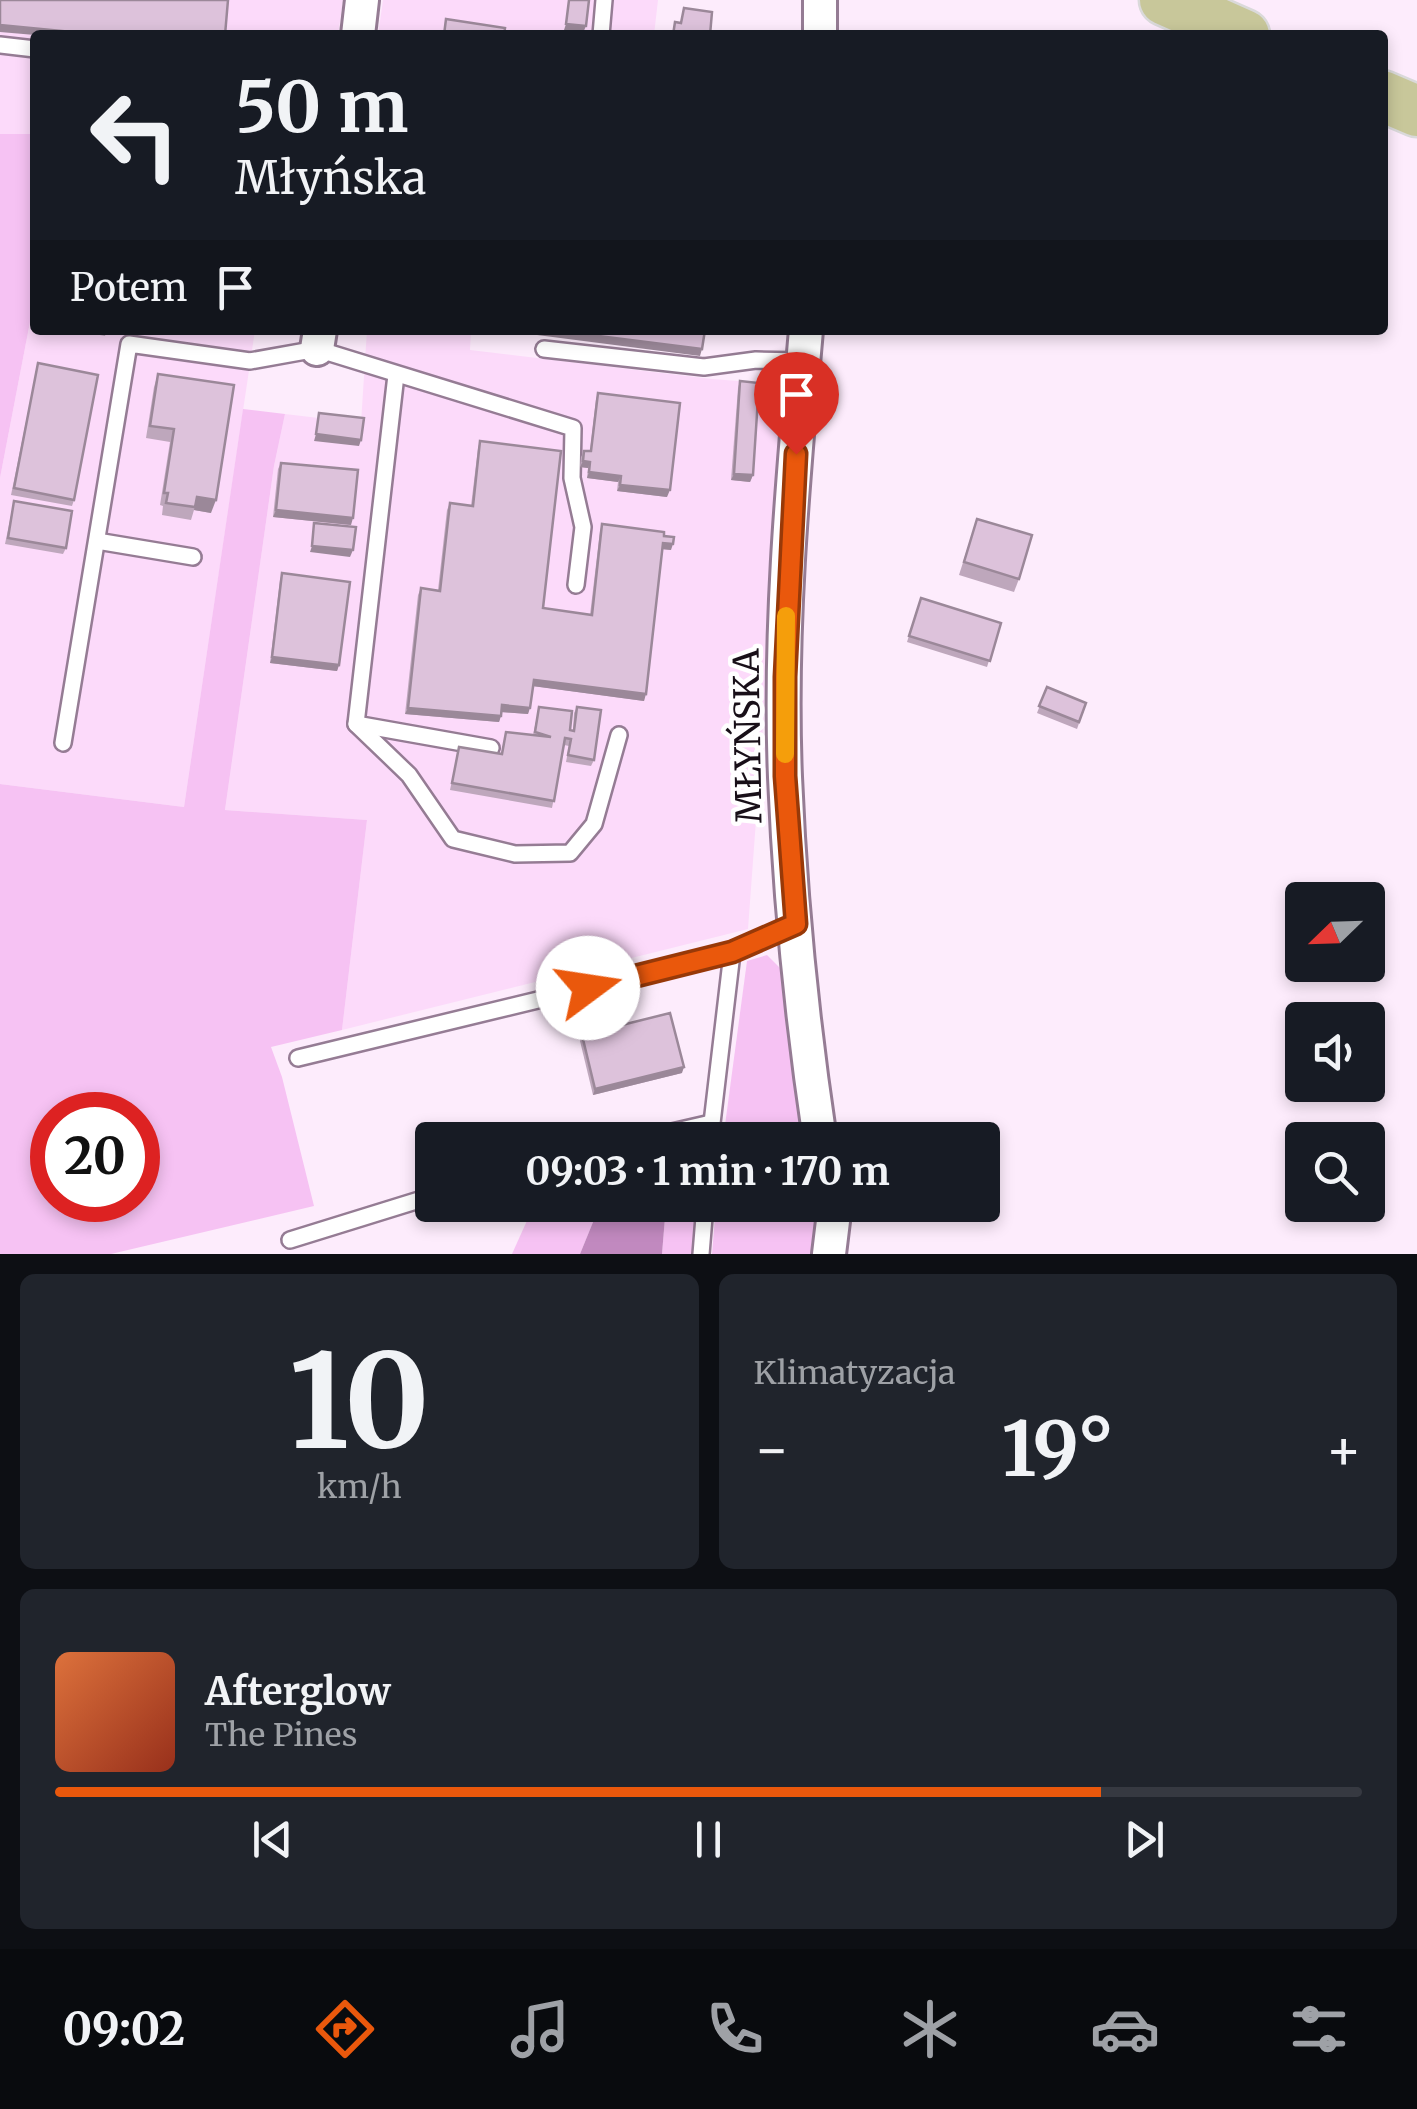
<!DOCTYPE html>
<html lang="pl">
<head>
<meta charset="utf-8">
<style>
  :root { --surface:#171b24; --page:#20242c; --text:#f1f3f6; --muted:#9ea1a6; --line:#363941; --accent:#ea580c }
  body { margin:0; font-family:Merriweather,serif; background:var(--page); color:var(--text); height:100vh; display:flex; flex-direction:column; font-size:38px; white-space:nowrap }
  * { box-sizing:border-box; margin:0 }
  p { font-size:32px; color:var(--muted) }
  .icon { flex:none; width:55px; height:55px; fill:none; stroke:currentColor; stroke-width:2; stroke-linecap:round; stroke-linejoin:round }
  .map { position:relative; height:1254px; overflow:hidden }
  .details { display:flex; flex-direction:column; gap:20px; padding:20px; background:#0d0f14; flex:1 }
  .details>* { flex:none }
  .banner { position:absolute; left:30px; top:30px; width:1358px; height:305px; border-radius:10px; box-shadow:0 5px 15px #0003; background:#171b24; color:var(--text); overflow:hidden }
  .needle { width:65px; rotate:247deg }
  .fabs { position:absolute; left:1285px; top:882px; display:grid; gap:20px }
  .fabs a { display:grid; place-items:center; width:100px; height:100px; border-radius:10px; background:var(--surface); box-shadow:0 5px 15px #0003; font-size:50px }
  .speed { position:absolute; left:30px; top:1092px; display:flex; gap:20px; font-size:50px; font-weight:700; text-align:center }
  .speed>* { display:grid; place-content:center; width:130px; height:130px; border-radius:50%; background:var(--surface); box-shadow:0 5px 15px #0003; line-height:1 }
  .speed .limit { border:15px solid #d22; background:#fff; color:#111 }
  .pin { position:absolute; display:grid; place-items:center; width:85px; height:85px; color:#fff; margin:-102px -42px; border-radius:50% 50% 50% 0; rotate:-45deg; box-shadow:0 0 10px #0007 }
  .pin .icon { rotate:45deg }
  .me { position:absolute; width:110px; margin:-55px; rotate:76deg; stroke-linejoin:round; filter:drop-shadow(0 0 8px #0008) }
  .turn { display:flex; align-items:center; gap:35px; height:210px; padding:0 40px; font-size:45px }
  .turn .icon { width:130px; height:130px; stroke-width:2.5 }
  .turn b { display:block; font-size:70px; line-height:85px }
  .then { display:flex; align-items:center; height:95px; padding:0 40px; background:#0003; gap:20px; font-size:38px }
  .big { font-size:75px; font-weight:700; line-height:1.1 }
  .details .card { flex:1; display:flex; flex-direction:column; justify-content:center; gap:15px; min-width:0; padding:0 35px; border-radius:15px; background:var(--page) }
  .details .dial { align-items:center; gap:0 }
  .dial b { font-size:130px; line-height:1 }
  .song { display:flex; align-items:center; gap:30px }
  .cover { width:120px; height:120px; border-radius:15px; background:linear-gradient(135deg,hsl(20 70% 55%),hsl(10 70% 35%)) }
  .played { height:10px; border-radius:5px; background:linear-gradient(90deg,var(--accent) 80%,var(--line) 80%) }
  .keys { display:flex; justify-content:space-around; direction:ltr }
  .heat { display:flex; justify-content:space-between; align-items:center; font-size:55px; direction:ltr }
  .details .tiles { flex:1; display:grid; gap:20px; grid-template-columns:1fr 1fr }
  .card:last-child { grid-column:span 2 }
  .trip { position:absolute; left:415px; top:1122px; width:585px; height:100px; border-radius:10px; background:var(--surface); box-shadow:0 5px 15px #0003; font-weight:700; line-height:100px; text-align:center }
  .dock { display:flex; height:160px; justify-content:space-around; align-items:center; background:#090b0e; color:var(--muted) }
  .dock .icon { width:70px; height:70px }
  .dock .current { color:var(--accent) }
  .dock b { font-size:45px; color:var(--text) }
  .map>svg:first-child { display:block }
  .built { fill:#fcdafa }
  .green { fill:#f6c2f3; fill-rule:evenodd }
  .water { fill:#c189bf }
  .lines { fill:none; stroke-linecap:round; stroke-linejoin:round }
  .service-casing { stroke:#957c94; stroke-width:20 }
  .minor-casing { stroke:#957c94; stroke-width:38 }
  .primary-casing { stroke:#dad9da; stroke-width:55 }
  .service { stroke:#fff; stroke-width:15 }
  .minor { stroke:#fff; stroke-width:32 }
  .primary { stroke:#c8c79a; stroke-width:50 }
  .wall { fill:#bea7bc }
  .shaded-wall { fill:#9b8899 }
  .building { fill:#ddc2db; stroke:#9b8899; stroke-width:2.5 }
  .route-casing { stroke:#983908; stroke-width:25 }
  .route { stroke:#ea580c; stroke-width:18 }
  .slow { stroke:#f59e0b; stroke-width:18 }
  .labels { text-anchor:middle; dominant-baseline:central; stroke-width:9; stroke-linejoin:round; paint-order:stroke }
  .street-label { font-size:35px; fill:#180f18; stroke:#fff }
</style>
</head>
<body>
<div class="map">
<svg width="1417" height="1254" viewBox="0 0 1417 1254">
  <rect width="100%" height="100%" fill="#fdecfc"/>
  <g class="built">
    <path d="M 0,0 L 343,0 L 338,35 L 35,35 L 35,134 L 0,134 Z"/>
    <path d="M 383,0 L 658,0 L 654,35 L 378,35 Z"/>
    <path d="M 35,296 L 35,330 L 255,330 L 184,807 L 0,784 L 0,478 Z"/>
    <path d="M 367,330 L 471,330 L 470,350 L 712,379 L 788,385 L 748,929 L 342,1030 L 367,820 L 225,810 L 274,466 L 285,414 L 361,423 Z"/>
  </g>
  <g class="green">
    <path d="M 0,134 L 35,134 L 35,296 L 0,478 Z"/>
    <path d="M 243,409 L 285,414 L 274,466 L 225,810 L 367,820 L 342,1030 L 271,1047 L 282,1077 L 314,1206 L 111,1254 L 0,1254 L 0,784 L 184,807 ZM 52,1115 L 138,1115 L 138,1200 L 52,1200 Z"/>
    <path d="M 767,955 L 781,969 L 788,1000 L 805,1140 L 723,1140 L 747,961 Z"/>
    <path d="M 534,1205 L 600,1205 L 580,1254 L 512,1254 Z"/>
    <path d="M 666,1205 L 697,1205 L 693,1254 L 662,1254 Z"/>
    <path d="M 716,1205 L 813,1205 L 816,1236 L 814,1254 L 712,1254 Z"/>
  </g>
  <path class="water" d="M 600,1205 L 666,1205 L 662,1254 L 580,1254 Z"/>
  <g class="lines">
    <defs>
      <g id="service">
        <path d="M 601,35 L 604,0"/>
        <path d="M 0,45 L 35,49"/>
        <path d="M 544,349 L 704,367 L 756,360 L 803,361"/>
        <path d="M 396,375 L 356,724 L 491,748"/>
        <path d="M 97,541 L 193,557"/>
        <path d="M 356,724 L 409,775 L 453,839 L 515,854 L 570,853 L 594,824 L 619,735"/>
        <path d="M 63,743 L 129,344 L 250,361 L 317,349 L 573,428 L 572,478 L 583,527 L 576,585"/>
        <path d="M 298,1058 L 732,953 L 796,925"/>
        <path d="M 637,1140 L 711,1123"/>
        <path d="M 710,1140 L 732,953"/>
        <path d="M 290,1240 L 432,1196"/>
        <path d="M 701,1254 L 705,1205"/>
      </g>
      <g id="minor">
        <path d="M 358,35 L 362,0"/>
        <path d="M 820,35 L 820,0"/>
        <path d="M 806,330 C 793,478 779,628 785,777 C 790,899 802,1020 820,1140"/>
        <path d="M 317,349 L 320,330"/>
        <path d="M 829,1254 L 833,1221 L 830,1205"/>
      </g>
      <g id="primary">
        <path d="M 1165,0 L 1244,35"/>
        <path d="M 1382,96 L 1417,111"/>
      </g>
    </defs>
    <use href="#service" class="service-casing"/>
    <use href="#minor" class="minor-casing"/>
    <use href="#primary" class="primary-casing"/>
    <use href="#service" class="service"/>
    <use href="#minor" class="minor"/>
    <use href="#primary" class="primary"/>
  </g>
  <g class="wall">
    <path d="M 79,330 L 107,330 L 105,336 L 79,331 Z"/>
    <path d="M 38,363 L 74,500 L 72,506 L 11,495 Z"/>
    <path d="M 158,374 L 211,513 L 194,510 L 191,520 L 162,515 L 163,506 L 160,505 L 170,442 L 146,438 L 154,387 Z"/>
    <path d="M 740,381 L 753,475 L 750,482 L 731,480 L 738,388 Z"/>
    <path d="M 598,393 L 667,497 L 617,491 L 618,482 L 587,478 L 588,468 L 580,467 L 581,457 L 584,451 L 590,451 L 596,399 Z"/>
    <path d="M 480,441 L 543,608 L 590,615 L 600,531 L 602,524 L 664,536 L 671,550 L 662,549 L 644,701 L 533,686 L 528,714 L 502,712 L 499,722 L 405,714 L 418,595 L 421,588 L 438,590 L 447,510 L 450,503 L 471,506 L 478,448 Z"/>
    <path d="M 281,463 L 351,525 L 273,517 L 278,469 Z"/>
    <path d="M 14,501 L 66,548 L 63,554 L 5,544 Z"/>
    <path d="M 973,531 L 1019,579 L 1014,592 L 959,575 Z"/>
    <path d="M 282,573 L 339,665 L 337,671 L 270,663 L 280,580 Z"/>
    <path d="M 921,598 L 1001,623 L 987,667 L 907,642 Z"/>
    <path d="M 1047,687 L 1086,703 L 1077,729 L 1037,713 Z"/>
    <path d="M 539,707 L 570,730 L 573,731 L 574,713 L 577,707 L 594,760 L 591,766 L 566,762 L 569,746 L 564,745 L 552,808 L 450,790 L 459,747 L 501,754 L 506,732 L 533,735 Z"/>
    <path d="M 582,1035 L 682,1073 L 593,1095 L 580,1041 Z"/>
  </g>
  <g class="shaded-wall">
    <path d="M 566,24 L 586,26 L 583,33 L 564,30 Z"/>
    <path d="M 0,25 L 103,35 L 35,35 L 0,32 Z"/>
    <path d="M 499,330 L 551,330 L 702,349 L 700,356 Z"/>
    <path d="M 316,434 L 361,440 L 359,446 L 314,441 Z"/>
    <path d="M 583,461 L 590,462 L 588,468 L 580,467 Z"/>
    <path d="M 589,472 L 621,476 L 618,482 L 587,478 Z"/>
    <path d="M 734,474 L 753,475 L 750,482 L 731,480 Z"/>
    <path d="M 620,485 L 670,490 L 667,497 L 617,491 Z"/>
    <path d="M 197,497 L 216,500 L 211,513 L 194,510 Z"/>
    <path d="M 276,510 L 353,518 L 351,525 L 273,517 Z"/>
    <path d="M 663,543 L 673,544 L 671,550 L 661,549 Z"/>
    <path d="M 312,546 L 353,550 L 350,557 L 310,552 Z"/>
    <path d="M 272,657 L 339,665 L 337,671 L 270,663 Z"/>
    <path d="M 534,680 L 646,694 L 644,701 L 532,686 Z"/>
    <path d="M 502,705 L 530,708 L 528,714 L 500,712 Z"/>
    <path d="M 408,708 L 501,716 L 499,722 L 405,714 Z"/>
    <path d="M 684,1067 L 682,1073 L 593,1095 L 595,1089 Z"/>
  </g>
  <g class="building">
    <path d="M 0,0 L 228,0 L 225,35 L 103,35 L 0,25 Z"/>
    <path d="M 569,0 L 589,0 L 586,26 L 566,24 Z"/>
    <path d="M 684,8 L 712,12 L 710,35 L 673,35 L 675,22 L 681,23 Z"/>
    <path d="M 446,19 L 505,28 L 504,35 L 444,35 Z"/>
    <path d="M 551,330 L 705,330 L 702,349 Z"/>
    <path d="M 38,363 L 98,375 L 74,500 L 14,488 Z"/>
    <path d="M 158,374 L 234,385 L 216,500 L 197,497 L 195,507 L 166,503 L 168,493 L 164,493 L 174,429 L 150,426 Z"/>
    <path d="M 740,381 L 759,383 L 753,475 L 734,474 Z"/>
    <path d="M 598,393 L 680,403 L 670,490 L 620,485 L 621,476 L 589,472 L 590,462 L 583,461 L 584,451 L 591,451 Z"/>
    <path d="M 319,413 L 364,418 L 361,440 L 316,434 Z"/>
    <path d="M 480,441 L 561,451 L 543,608 L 592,615 L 602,524 L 664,532 L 664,536 L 674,537 L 673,544 L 663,543 L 646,694 L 534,680 L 530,708 L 502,705 L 501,716 L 408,708 L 421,588 L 440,591 L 450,503 L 473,506 Z"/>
    <path d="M 281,463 L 358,470 L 353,518 L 276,510 Z"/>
    <path d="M 14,501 L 72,511 L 66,548 L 8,538 Z"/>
    <path d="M 977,519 L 1032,535 L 1019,579 L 964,562 Z"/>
    <path d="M 314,523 L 356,527 L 353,550 L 312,546 Z"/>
    <path d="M 282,573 L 350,582 L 339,665 L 272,657 Z"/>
    <path d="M 921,598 L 1001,623 L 990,661 L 909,636 Z"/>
    <path d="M 1047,687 L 1086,703 L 1079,722 L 1039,706 Z"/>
    <path d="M 539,707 L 572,711 L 570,730 L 574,731 L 577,707 L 601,710 L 594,760 L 568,755 L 571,739 L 565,738 L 554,801 L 452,783 L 459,747 L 502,754 L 506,732 L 551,737 L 535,732 Z"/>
    <path d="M 670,1013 L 684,1067 L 595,1089 L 582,1035 Z"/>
  </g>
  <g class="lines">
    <defs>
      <path id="route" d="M 588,988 L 732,952 L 796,924 L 785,776 L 785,677 L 796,454"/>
    </defs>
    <use href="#route" class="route-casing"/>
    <use href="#route" class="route"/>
    <path class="slow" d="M 785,754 L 786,616"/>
  </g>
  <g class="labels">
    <g class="street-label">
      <text transform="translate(748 736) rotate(-91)">MŁYŃSKA</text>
    </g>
  </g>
</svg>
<div class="fabs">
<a><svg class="needle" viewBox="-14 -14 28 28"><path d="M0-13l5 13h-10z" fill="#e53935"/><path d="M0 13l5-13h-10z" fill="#9ea1a6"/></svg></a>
<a><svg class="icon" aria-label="sound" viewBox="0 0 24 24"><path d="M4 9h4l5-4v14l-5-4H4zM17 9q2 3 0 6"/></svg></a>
<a><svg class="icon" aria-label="search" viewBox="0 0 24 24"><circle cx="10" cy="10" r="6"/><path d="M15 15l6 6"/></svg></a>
</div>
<div class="speed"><div class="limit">20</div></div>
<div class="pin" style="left:796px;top:454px;background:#d93025"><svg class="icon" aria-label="arrive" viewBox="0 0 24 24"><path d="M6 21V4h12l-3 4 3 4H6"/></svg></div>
<svg class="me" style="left:588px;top:988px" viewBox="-20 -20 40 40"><circle r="19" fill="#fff"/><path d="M0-13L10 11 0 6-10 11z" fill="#ea580c"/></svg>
<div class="trip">09:03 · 1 min · 170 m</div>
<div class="banner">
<div class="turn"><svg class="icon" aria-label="left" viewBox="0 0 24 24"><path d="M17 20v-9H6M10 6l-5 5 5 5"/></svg><div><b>50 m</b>Młyńska</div></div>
<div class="then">Potem<svg class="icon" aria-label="arrive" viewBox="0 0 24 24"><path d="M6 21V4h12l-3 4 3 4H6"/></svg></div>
</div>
</div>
<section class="details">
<div class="tiles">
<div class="card dial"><b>10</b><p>km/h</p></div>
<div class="card"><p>Klimatyzacja</p>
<div class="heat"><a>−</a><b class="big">19°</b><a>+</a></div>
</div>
<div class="card">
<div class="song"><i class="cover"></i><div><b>Afterglow</b><p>The Pines</p></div></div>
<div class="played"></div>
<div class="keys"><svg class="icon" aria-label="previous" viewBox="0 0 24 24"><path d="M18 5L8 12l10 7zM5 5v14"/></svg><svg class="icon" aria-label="pause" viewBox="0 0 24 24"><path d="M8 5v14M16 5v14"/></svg><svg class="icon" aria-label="next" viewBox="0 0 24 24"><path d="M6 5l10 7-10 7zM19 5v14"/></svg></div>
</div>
</div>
</section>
<nav class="dock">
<b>09:02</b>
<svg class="icon current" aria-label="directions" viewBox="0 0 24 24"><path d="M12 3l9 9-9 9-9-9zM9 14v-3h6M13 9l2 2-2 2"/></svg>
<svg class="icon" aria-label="music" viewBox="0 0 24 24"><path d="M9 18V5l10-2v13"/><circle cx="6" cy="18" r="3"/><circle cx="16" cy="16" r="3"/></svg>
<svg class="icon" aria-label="phone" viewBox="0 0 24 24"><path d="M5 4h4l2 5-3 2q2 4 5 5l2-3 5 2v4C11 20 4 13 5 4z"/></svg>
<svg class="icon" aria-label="climate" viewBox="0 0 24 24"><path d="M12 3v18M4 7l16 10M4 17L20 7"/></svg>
<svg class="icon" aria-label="car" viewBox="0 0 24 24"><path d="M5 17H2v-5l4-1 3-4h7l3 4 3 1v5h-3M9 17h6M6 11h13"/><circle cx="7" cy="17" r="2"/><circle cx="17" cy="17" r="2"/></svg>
<svg class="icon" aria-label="filters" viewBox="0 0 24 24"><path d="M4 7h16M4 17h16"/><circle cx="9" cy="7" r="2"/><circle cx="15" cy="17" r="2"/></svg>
</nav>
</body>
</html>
